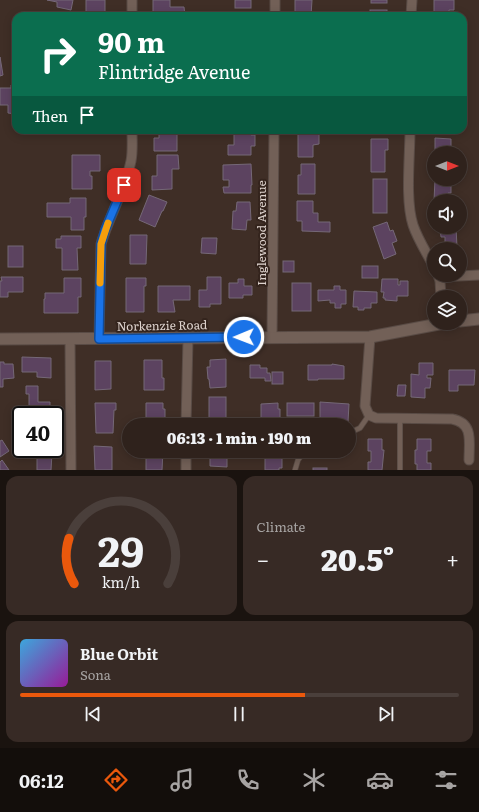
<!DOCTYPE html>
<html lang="en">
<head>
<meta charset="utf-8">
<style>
  :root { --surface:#2f221c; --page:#372a25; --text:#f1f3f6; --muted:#a7a4a3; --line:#4a3f3b; --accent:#ea580c }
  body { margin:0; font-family:Literata,serif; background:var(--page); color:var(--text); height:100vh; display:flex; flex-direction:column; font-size:15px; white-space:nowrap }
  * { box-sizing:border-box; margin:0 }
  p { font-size:13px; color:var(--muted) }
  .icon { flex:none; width:22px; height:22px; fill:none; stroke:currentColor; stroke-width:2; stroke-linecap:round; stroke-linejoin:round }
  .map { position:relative; height:470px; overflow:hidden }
  .sheet { display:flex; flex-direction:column; gap:6px; padding:6px; background:#1a130f; flex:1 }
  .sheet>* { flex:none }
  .top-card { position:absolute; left:12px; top:12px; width:455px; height:122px; border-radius:12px; box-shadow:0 2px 10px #0003,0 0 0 1px var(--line); background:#0b6e4f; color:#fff; overflow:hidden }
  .needle { width:26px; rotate:90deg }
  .controls { position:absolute; left:427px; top:146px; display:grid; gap:8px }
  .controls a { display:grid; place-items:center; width:40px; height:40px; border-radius:50%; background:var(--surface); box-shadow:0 2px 10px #0003,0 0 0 1px var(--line); font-size:20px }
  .speed { position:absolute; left:12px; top:406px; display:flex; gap:8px; font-size:20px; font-weight:700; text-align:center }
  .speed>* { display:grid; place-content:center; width:52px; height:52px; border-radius:50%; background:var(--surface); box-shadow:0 2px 10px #0003,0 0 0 1px var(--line); line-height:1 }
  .speed .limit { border:2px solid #111; border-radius:6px; background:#fff; color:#111 }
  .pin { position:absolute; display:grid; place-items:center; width:34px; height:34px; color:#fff; margin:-17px; border-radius:8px; box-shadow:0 2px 6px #0006 }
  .me { position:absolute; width:44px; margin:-22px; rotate:269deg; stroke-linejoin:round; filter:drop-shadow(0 0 3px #0008) }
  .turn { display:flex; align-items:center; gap:14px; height:84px; padding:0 20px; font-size:18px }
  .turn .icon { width:52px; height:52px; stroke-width:2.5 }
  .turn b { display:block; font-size:28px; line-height:34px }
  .then { display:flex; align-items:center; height:38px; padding:0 20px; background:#0003; gap:8px; font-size:15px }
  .big { font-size:30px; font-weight:800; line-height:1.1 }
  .sheet .widget { flex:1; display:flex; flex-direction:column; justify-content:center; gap:6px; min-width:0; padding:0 14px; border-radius:12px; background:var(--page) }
  .sheet .dial { align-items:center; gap:0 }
  .dial svg { height:104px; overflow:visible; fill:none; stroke:var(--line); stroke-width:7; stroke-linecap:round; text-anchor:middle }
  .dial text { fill:var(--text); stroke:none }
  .song { display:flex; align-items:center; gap:12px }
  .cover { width:48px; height:48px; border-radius:6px; background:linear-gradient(135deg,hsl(200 70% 55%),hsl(300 70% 35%)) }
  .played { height:4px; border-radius:2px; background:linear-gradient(90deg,var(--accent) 65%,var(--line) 65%) }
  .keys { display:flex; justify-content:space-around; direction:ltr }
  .heat { display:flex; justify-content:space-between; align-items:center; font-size:22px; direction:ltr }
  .sheet .tiles { flex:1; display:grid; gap:6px; grid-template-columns:1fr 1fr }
  .widget:last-child { grid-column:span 2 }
  .trip { position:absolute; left:122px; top:418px; width:234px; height:40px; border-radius:20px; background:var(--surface); box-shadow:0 2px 10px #0003,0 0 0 1px var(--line); font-weight:800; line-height:40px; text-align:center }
  .tab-bar { display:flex; height:64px; justify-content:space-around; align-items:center; background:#130e0b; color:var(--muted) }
  .tab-bar .icon { width:28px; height:28px }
  .tab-bar .active { color:var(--accent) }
  .tab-bar b { font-size:18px; color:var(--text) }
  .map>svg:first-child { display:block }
  .building { fill:#5c4360; stroke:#756877 }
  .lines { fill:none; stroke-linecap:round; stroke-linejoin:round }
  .service-casing { stroke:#594b45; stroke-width:6 }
  .minor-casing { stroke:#594b45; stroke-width:11 }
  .tertiary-casing { stroke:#594b45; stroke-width:13 }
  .service { stroke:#726057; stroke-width:4.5 }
  .minor { stroke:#726057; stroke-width:9 }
  .tertiary { stroke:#726057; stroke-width:11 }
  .route-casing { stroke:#114b97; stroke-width:10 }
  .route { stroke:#1a73e8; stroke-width:7 }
  .slow { stroke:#f59e0b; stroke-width:7 }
  .labels { text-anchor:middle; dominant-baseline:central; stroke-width:4; stroke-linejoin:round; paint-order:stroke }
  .street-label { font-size:12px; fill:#dfd4cf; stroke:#34241d }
</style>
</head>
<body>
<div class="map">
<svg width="479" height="470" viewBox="0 0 479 470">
  <rect width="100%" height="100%" fill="#3f2e26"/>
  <g class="building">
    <path d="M 47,0 L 73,0 L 71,10 L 57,7 L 57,2 Z"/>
    <path d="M 86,0 L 105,0 L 105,16 L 92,16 L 92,13 L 86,13 Z"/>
    <path d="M 153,0 L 170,0 L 170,7 L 184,7 L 185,16 L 153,16 Z"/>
    <rect x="235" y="0" width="16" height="8"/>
    <path d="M 295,0 L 312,0 L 311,16 L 295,16 Z"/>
    <rect x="371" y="0" width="16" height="3"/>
    <path d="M 434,0 L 454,0 L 454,10 L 449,10 L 449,16 L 434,16 Z"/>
    <rect x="370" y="10" width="17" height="6"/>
    <path d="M 0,57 L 3,75 L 0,76 Z"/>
    <path d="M 11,85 L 16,85 L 16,114 L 8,113 L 8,105 L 0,105 L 0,88 L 11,88 Z"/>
    <path d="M 159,130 L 177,130 L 177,151 L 154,151 L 154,138 L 159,138 Z"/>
    <path d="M 234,130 L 251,130 L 251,135 L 255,135 L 255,146 L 251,146 L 251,155 L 228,155 L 228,145 L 234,145 Z"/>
    <rect x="436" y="130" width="10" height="4"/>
    <path d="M 298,133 L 319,133 L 319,144 L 313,145 L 313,157 L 298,157 Z"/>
    <path d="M 435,138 L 451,139 L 451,153 L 453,153 L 442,153 L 442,151 L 435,151 Z"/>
    <path d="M 371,139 L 388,139 L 388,150 L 385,150 L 385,172 L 371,172 Z"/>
    <path d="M 72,155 L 100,155 L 100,171 L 90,171 L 90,176 L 92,176 L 92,189 L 72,189 Z"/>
    <path d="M 157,155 L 178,155 L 179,169 L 172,169 L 172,189 L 152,190 L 152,176 L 157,176 Z"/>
    <path d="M 251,164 L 252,185 L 251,185 L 251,193 L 224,193 L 223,187 L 229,187 L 229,180 L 223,180 L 223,165 Z"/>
    <path d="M 301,164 L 315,164 L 315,194 L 298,194 L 298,175 L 301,175 Z"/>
    <rect x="373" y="179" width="14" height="34"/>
    <path d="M 435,179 L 447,179 L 447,184 L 451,184 L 451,193 L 448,193 L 448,200 L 447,200 L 447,201 L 434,201 Z"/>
    <path d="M 149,195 L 167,202 L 163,211 L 162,211 L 155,227 L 139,220 Z"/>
    <path d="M 70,198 L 86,198 L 86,217 L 84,217 L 84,230 L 71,230 L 71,217 L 47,217 L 47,203 L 70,203 Z"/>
    <path d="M 297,201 L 313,201 L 313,213 L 318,213 L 318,222 L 330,222 L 330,232 L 302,231 L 302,221 L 297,221 Z"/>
    <path d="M 237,202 L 250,202 L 251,220 L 247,220 L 246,230 L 232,229 L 233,211 L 236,211 Z"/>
    <path d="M 387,222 L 390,231 L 393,230 L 397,241 L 392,243 L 396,254 L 384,259 L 373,227 Z"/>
    <path d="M 440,227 L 456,227 L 457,247 L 445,246 L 445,237 L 441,237 Z"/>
    <path d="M 130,235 L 147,235 L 146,264 L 130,264 Z"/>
    <path d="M 61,236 L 81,236 L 81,248 L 77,248 L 78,270 L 62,270 L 62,248 L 56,248 L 56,239 L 61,239 Z"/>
    <path d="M 202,238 L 217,238 L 216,254 L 201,253 Z"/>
    <rect x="8" y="246" width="15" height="21"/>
    <rect x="283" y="261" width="11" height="11"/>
    <rect x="362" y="266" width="16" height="12"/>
    <path d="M 1,277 L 23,277 L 23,292 L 8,292 L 8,297 L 0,297 L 0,281 L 2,281 Z"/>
    <path d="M 207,277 L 221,277 L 221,304 L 210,304 L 210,307 L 199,307 L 199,290 L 207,290 Z"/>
    <path d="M 64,278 L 81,278 L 81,297 L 78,297 L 78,313 L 44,313 L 44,299 L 45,299 L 45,293 L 64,293 Z"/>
    <path d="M 126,278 L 146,278 L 146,286 L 144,286 L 144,312 L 126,312 Z"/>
    <path d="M 238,279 L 244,279 L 244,286 L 252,286 L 252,295 L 243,295 L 243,298 L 229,298 L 229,283 L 238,283 Z"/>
    <path d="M 382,279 L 398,279 L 398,285 L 400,285 L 400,281 L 408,281 L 408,296 L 397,296 L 397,301 L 385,300 L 385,298 L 383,298 L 384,292 L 381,292 Z"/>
    <rect x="292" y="283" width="19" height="28"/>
    <path d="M 158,286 L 190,286 L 190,300 L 173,300 L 175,312 L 158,312 Z"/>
    <path d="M 334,286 L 340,286 L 340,290 L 346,290 L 346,304 L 341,304 L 341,308 L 335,308 L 335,303 L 330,303 L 330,300 L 318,301 L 318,290 L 334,290 Z"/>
    <path d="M 354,291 L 377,292 L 377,303 L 371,303 L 371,308 L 364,308 L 364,310 L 358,310 L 358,307 L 353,307 Z"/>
    <path d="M 22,357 L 51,358 L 51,378 L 37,377 L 37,372 L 22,372 Z"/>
    <path d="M 226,359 L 226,387 L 210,388 L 209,379 L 208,379 L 207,367 L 210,367 L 210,360 Z"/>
    <path d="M 144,360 L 162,360 L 162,378 L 164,378 L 164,390 L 144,390 Z"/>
    <path d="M 95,361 L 111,361 L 111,389 L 95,390 Z"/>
    <path d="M 0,362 L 4,362 L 4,364 L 13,364 L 14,378 L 3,379 L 3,387 L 0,387 Z"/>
    <path d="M 419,363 L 433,363 L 433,375 L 427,375 L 427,378 L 431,378 L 430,388 L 425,388 L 425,398 L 411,397 L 411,374 L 419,375 Z"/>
    <path d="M 332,364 L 344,366 L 344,379 L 318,379 L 318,380 L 308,380 L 308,365 L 332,365 Z"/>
    <path d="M 250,365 L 260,365 L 260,368 L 267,368 L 267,373 L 270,373 L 271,381 L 265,381 L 265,378 L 250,378 Z"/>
    <path d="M 449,370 L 475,370 L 474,385 L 458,385 L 458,391 L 449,391 Z"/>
    <rect x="272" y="372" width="11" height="12"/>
    <path d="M 398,385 L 406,385 L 405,396 L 397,396 Z"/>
    <path d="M 26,386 L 38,386 L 38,402 L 50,402 L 50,413 L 29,413 L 29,394 L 26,394 Z"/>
    <rect x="209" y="397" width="17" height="28"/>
    <path d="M 320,402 L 349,404 L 348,422 L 334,422 L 334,420 L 320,420 Z"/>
    <path d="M 95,403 L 116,403 L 116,410 L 114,410 L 113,433 L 96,433 Z"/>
    <path d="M 146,403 L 163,403 L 163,409 L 165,409 L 165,423 L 163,423 L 163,425 L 146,425 Z"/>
    <path d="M 278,403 L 278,409 L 280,409 L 280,419 L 278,419 L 278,425 L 257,425 L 257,418 L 261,418 L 261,404 Z"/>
    <rect x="287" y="403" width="27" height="13"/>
    <path d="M 368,439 L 382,439 L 382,450 L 384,450 L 382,470 L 368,470 L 368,462 L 371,462 L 371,451 L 368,451 Z"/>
    <path d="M 417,439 L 431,439 L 431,451 L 427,451 L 427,463 L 431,463 L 431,470 L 417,470 L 417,464 L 415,464 L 415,450 L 417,450 Z"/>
    <path d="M 2,440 L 9,451 L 0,457 L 0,441 Z"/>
    <path d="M 94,446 L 112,447 L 112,470 L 95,470 Z"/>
    <path d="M 37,449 L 51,449 L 51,453 L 52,453 L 51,470 L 37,470 Z"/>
    <path d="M 146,451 L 163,451 L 162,470 L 146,470 Z"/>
    <path d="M 210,451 L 227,451 L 227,467 L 210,466 Z"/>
    <path d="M 265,451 L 279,451 L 279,455 L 282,455 L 282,468 L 279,468 L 279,470 L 265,470 Z"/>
    <path d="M 2,460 L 9,470 L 0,470 L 0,462 Z"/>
    <rect x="313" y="468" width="14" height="2"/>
  </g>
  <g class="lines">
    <defs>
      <g id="service">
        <path d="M 349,433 L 360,428 L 369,415"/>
        <path d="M 295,470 L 298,460 L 305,451"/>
        <path d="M 400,470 L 400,418"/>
      </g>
      <g id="minor">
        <path d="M 132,0 L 132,16"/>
        <path d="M 275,16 L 275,0"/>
        <path d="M 411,16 L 412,0"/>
        <path d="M 410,130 C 410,157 405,200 413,225 C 418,240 427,253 434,267"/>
        <path d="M 438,275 L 440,281 L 441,297"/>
        <path d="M 439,277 L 479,275"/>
        <path d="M 272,337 L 274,130"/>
        <path d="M 370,337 L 365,406 L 369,415 L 376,418 L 452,419 C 474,423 469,442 469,460"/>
        <path d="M 70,339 L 71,470"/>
        <path d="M 99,339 L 101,244 C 109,216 125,190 131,161 C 133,151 132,140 132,130"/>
        <path d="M 186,425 L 188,338"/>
        <path d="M 186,470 L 186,451"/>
      </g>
      <g id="tertiary">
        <path d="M 460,321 L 479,319"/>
        <path d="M 0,339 L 370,337 L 444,323"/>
      </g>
    </defs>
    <use href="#service" class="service-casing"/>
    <use href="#minor" class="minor-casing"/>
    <use href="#tertiary" class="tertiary-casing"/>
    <use href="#service" class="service"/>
    <use href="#minor" class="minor"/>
    <use href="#tertiary" class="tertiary"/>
  </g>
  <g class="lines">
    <defs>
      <path id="route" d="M 124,185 L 105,230 L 101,244 L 99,339 L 244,337"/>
    </defs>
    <use href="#route" class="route-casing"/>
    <use href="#route" class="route"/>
    <path class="slow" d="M 100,283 L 101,244 L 108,223"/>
  </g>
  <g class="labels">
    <g class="street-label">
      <text transform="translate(261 233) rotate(-90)">Inglewood Avenue</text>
      <text transform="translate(162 325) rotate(-1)">Norkenzie Road</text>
    </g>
  </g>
</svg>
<div class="controls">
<a><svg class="needle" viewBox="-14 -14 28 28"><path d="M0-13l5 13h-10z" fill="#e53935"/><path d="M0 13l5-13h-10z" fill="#a7a4a3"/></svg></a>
<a><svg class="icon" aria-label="sound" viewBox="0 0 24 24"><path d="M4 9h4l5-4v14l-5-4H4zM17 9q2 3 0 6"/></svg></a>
<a><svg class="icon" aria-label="search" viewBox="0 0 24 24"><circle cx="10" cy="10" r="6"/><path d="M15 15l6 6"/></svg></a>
<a><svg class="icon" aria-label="layers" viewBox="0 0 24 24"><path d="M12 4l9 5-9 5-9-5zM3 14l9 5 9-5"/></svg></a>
</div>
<div class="speed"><div class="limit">40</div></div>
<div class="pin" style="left:124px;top:185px;background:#d93025"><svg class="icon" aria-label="arrive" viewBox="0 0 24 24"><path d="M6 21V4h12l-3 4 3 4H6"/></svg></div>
<svg class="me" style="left:244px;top:337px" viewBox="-20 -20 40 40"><circle r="17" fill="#1a73e8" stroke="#fff" stroke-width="3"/><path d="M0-11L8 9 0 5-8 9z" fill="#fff"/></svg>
<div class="trip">06:13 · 1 min · 190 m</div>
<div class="top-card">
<div class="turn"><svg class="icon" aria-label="right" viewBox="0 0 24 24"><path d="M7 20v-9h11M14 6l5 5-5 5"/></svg><div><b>90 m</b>Flintridge Avenue</div></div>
<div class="then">Then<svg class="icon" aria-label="arrive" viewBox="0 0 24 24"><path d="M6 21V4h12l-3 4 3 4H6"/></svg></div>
</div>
</div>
<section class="sheet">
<div class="tiles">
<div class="widget dial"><svg viewBox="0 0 100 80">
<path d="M14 69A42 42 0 1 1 86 69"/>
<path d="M14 69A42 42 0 0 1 10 34" stroke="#ea580c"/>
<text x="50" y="56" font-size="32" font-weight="700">29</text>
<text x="50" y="72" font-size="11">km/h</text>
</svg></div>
<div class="widget"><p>Climate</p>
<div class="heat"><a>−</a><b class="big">20.5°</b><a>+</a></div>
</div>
<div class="widget">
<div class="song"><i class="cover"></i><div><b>Blue Orbit</b><p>Sona</p></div></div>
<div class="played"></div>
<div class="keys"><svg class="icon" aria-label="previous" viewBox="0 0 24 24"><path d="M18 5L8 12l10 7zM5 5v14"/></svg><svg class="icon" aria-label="pause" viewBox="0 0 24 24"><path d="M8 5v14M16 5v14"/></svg><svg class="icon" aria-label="next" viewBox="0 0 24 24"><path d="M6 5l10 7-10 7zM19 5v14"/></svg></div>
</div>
</div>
</section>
<nav class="tab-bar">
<b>06:12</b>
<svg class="icon active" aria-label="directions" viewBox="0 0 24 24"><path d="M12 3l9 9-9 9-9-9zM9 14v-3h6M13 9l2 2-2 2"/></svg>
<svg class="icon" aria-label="music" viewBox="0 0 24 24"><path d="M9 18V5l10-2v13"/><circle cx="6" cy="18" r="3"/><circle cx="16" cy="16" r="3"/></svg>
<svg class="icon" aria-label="phone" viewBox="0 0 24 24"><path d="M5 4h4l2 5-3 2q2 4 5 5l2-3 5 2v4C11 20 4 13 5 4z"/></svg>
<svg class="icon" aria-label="climate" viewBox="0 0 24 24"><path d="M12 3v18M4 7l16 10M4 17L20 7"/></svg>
<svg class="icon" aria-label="car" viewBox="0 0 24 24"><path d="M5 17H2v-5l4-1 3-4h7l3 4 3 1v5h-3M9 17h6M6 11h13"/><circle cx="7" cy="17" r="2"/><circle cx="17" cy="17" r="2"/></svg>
<svg class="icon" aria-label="filters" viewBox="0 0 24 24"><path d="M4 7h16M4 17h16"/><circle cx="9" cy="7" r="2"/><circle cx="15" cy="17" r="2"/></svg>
</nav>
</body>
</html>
